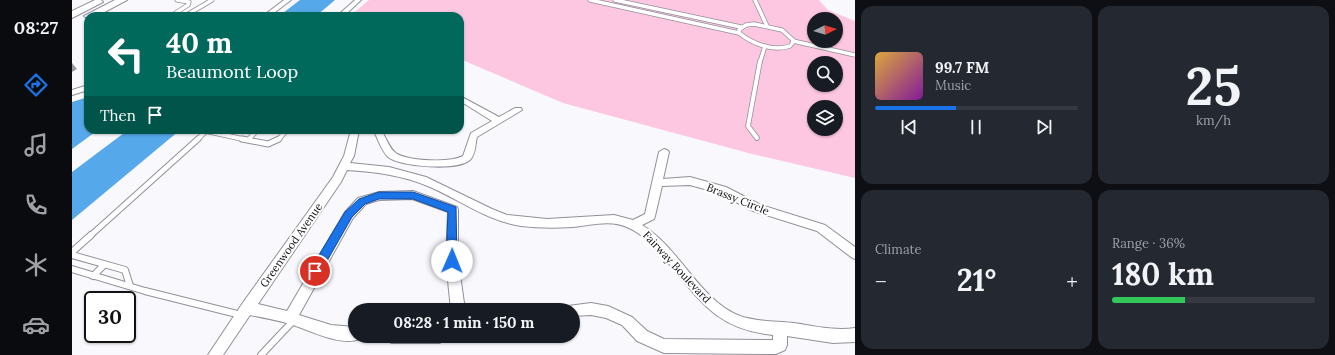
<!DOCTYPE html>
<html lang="en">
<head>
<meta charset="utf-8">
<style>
  :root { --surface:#171b24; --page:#242831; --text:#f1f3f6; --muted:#9ea1a6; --line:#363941; --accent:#1a73e8 }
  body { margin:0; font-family:Lora,serif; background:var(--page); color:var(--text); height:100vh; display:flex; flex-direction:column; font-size:15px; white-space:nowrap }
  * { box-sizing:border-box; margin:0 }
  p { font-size:13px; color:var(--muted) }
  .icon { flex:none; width:22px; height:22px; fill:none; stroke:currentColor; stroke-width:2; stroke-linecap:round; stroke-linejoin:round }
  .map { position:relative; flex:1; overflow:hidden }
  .sheet { display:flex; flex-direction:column; gap:6px; padding:6px; background:#0d0f14; width:480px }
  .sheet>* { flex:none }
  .guide { position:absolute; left:12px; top:12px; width:380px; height:122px; border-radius:12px; box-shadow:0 1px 3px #0004; background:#00695c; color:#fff; overflow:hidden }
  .needle { width:26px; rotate:85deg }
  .fabs { position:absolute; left:735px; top:12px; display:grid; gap:8px }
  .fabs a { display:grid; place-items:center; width:36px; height:36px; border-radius:50%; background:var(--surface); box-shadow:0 1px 3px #0004; font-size:20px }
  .speed { position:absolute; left:12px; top:291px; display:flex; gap:8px; font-size:20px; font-weight:700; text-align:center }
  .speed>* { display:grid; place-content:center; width:52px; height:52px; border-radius:50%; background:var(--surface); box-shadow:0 1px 3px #0004; line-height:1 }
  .speed .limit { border:2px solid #111; border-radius:6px; background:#fff; color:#111 }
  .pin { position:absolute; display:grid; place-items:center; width:34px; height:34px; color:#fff; margin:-17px; border:2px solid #fff; border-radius:50%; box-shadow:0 1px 4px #0007 }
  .me { position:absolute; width:44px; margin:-22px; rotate:1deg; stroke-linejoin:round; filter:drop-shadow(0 0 3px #0008) }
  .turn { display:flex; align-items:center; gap:14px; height:84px; padding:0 16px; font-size:18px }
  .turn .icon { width:52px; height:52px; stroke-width:2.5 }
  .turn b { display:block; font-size:28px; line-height:34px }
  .then { display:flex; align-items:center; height:38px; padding:0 16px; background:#0003; gap:8px; font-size:15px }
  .big { font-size:30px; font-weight:800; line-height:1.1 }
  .sheet .tile { flex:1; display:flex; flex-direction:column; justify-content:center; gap:6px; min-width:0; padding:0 14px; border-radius:12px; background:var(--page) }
  .sheet .dial { align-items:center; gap:0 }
  .dial b { font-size:52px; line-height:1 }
  .song { display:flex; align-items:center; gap:12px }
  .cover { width:48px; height:48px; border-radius:6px; background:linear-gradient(135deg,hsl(40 70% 55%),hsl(290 70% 35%)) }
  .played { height:4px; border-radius:2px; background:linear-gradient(90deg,var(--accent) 40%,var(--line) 40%) }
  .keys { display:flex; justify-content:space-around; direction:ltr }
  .heat { display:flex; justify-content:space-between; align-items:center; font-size:22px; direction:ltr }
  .charge { height:6px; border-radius:3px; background:linear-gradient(90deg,#34c759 36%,var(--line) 0) }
  .sheet .tiles { flex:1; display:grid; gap:6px; grid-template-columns:repeat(2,1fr) }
  .trip { position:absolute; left:276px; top:303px; width:232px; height:40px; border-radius:20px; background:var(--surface); box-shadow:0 1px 3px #0004; font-weight:800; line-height:40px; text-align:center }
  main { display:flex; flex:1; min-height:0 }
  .dock { display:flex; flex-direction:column; width:72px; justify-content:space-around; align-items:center; background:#090b0e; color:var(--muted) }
  .dock .icon { width:28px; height:28px }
  .dock .selected { color:var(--accent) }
  .dock b { font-size:18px; color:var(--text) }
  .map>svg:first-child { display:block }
  .green { fill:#fec7e1; fill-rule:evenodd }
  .water { fill:#55a8ea }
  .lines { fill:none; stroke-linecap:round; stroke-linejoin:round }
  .lane-far3-casing { stroke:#928f9a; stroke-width:5 }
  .lane-far2-casing { stroke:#928f9a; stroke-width:5.5 }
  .lane-far1-casing { stroke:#928f9a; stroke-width:7 }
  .lane-casing { stroke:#928f9a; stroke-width:8 }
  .street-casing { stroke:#928f9a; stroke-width:2 }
  .primary-casing { stroke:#928f9a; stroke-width:2 }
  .lane-far3 { stroke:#fff; stroke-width:3.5 }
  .lane-far2 { stroke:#fff; stroke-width:4 }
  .lane-far1 { stroke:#fff; stroke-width:5 }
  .lane { stroke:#fff; stroke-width:6 }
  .street { fill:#fff; fill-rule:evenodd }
  .primary { fill:#fff; fill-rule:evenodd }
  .shaded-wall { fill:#999ba4 }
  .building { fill:#dadeea; stroke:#999ba4 }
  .route { fill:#1a73e8; stroke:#114b97 }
  .labels { text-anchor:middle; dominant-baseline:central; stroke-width:4; stroke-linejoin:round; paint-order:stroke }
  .street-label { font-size:11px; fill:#0d0c10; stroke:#fff }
</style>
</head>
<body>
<main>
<nav class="dock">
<b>08:27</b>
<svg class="icon selected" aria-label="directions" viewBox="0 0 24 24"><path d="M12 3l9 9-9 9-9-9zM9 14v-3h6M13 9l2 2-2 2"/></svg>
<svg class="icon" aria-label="music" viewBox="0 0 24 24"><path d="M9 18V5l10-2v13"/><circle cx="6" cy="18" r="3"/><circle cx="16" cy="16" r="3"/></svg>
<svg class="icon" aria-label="phone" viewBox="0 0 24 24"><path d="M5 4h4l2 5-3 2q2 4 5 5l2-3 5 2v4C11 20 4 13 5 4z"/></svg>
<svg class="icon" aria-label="climate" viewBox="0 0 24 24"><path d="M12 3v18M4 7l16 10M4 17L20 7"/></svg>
<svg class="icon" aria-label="car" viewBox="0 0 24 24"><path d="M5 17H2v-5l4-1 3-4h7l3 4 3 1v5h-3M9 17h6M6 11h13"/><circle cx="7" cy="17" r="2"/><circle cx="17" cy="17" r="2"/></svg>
</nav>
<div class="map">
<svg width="783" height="355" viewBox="0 0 783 355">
  <rect width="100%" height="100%" fill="#f9f8fd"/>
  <path class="green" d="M 297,0 L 747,0 L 756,10 L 783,21 L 783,178 L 680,154 L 491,103 L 388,59 L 388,16 L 278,16 ZM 742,19 L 764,19 L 764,41 L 742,41 ZM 742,63 L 764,63 L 764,85 L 742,85 ZM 742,107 L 764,107 L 764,129 L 742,129 Z"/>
  <g class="water">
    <path d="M 228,0 L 263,0 L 244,16 L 207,16 Z"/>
    <path d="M 16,97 L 16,130 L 26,130 L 0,149 L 0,102 Z"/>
    <path d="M 56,130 L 108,130 L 0,220 L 0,172 Z"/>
  </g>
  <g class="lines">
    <defs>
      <g id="lane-far3">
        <path d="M 518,0 L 667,33"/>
        <path d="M 543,0 L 669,27"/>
        <path d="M 683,0 L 695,26"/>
        <path d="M 102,14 L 116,5 L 117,2 L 105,0"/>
        <path d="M 113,16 L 140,0"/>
        <path d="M 682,24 L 710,30 L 722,41 L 718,46 C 701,52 681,44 667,33 L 667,30 L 674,25 Z"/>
        <path d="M 721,41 L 783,55"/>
        <path d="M 688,62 L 693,46"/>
      </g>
      <g id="lane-far2">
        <path d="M 685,138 L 676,126 L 688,61"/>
        <path d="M 177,139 L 185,130"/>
        <path d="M 125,140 L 134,131 L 175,140"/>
        <path d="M 206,140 L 215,130"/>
      </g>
      <g id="lane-far1">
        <path d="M 170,139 L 196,144 L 207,139"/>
        <path d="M 18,236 L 126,139"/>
      </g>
      <g id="lane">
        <path d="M 0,252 L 19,235"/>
        <path d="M 0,255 L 53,270 L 58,286"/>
        <path d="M 0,269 L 73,291 L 169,315"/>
        <path d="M 21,276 L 32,265"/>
        <path d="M 189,355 L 222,320"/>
      </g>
      <g id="street">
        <path d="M 212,0 L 219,0 L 198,16 L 191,16 Z"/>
        <path d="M 283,0 L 289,0 L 272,16 L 265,16 Z"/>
        <path d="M 16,85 L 16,90 L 0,95 L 0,90 Z"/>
        <path d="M 388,96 L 427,117 L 443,108 L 449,108 L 450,110 L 405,137 C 403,144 404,154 398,160 C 386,171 328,167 316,157 C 309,150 306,138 301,130 L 309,130 C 314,137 317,149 325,154 C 338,161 378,163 391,156 L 399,133 L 420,121 L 388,101 Z"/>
        <path d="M 279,130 L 287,130 L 282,156 L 278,163 L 317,167 L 354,177 L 420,209 L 435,215 L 475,219 L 542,215 L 561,220 L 573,214 L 587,152 L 592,149 L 595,150 L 597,152 L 591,179 L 618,177 L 654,187 L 689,205 L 753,225 L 783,247 L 783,259 L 779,257 L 745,231 L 681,211 L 647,193 L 618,185 L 590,186 L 583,216 L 582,219 L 570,225 C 608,248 627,300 668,316 C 685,322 704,321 722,323 C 743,326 762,331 783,328 L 783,342 L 761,343 L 715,336 L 715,345 L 713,350 L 704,354 L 592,353 L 565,341 L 550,325 L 534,318 L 519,315 L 501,316 L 501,310 L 494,310 L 496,306 L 519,303 L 536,306 L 560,317 L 575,331 L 592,339 L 701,340 L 701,335 C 643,329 628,300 594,260 C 583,247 572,235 557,228 C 540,219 519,225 501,227 C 483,228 466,228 449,226 C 415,221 388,200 358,187 C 331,175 303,172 275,170 L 269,182 L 186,304 L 215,311 L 273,212 L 286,198 L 307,192 L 341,191 L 385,207 L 386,210 L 386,261 L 393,310 L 379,310 L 374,261 L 376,212 L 340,199 L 307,200 L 294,204 L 281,218 L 227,315 L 259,325 L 283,327 L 283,336 L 289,336 L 288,339 C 268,347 238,330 218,324 C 205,320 192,318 178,315 L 151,355 L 136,355 L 170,304 L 261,177 L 272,156 Z"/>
        <path d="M 313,336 L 374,336 L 372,341 L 367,343 L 320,343 L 315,341 Z"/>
      </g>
      <g id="primary">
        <path d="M 23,0 L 29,0 L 31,2 L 0,18 L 0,11 Z"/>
        <path d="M 43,0 L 55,0 L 25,16 L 16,16 L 16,19 L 12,16 Z"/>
      </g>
    </defs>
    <use href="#lane-far3" class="lane-far3-casing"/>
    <use href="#lane-far2" class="lane-far2-casing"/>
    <use href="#lane-far1" class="lane-far1-casing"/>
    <use href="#lane" class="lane-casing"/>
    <use href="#street" class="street-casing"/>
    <use href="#primary" class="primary-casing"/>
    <use href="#lane-far3" class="lane-far3"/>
    <use href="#lane-far2" class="lane-far2"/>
    <use href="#lane-far1" class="lane-far1"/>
    <use href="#lane" class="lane"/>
    <use href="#street" class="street"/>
    <use href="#primary" class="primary"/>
  </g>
  <path class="shaded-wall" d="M 0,63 L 5,69 L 0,72 Z"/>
  <path class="building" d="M 58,15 L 68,16 L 56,16 Z"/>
  <path class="route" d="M 307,192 L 341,192 L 384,207 L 385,261 L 384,265 L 376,265 L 374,261 L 376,212 L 341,199 L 307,199 L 293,204 L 280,217 L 247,275 L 243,276 L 239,275 L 238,271 L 239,268 L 273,212 L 287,199 Z"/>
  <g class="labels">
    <g class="street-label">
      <text transform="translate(666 199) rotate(22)">Brassy Circle</text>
      <text transform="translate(219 245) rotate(-55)">Greenwood Avenue</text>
      <text transform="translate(605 267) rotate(47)">Fairway Boulevard</text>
    </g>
  </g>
</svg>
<div class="fabs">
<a><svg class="needle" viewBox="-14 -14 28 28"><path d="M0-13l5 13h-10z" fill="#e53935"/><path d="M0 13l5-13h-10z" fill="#9ea1a6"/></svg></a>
<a><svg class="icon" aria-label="search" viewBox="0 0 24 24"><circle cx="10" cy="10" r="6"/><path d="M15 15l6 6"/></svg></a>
<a><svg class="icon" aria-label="layers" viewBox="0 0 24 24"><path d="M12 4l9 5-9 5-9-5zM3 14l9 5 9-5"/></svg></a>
</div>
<div class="speed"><div class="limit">30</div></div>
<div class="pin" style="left:243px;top:271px;background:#d93025"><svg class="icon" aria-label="arrive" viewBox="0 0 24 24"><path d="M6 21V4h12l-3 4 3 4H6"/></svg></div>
<svg class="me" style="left:380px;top:261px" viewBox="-20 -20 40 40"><circle r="19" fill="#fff"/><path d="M0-13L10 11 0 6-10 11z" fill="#1a73e8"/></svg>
<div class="trip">08:28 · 1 min · 150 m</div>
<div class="guide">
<div class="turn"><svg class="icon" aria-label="left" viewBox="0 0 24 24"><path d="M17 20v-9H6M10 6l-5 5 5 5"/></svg><div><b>40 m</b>Beaumont Loop</div></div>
<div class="then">Then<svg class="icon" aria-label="arrive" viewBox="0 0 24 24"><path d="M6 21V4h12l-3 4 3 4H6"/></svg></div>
</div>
</div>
<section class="sheet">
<div class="tiles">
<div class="tile">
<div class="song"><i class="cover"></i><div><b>99.7 FM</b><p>Music</p></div></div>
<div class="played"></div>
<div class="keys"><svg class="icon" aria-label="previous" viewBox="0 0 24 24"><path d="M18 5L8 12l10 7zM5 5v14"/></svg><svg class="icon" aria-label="pause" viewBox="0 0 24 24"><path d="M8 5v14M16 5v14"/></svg><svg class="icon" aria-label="next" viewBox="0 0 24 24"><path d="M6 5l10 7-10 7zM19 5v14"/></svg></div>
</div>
<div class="tile dial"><b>25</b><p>km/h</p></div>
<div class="tile"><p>Climate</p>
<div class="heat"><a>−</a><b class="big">21°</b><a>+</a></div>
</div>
<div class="tile"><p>Range · 36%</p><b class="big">180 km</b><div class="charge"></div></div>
</div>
</section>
</main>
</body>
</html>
